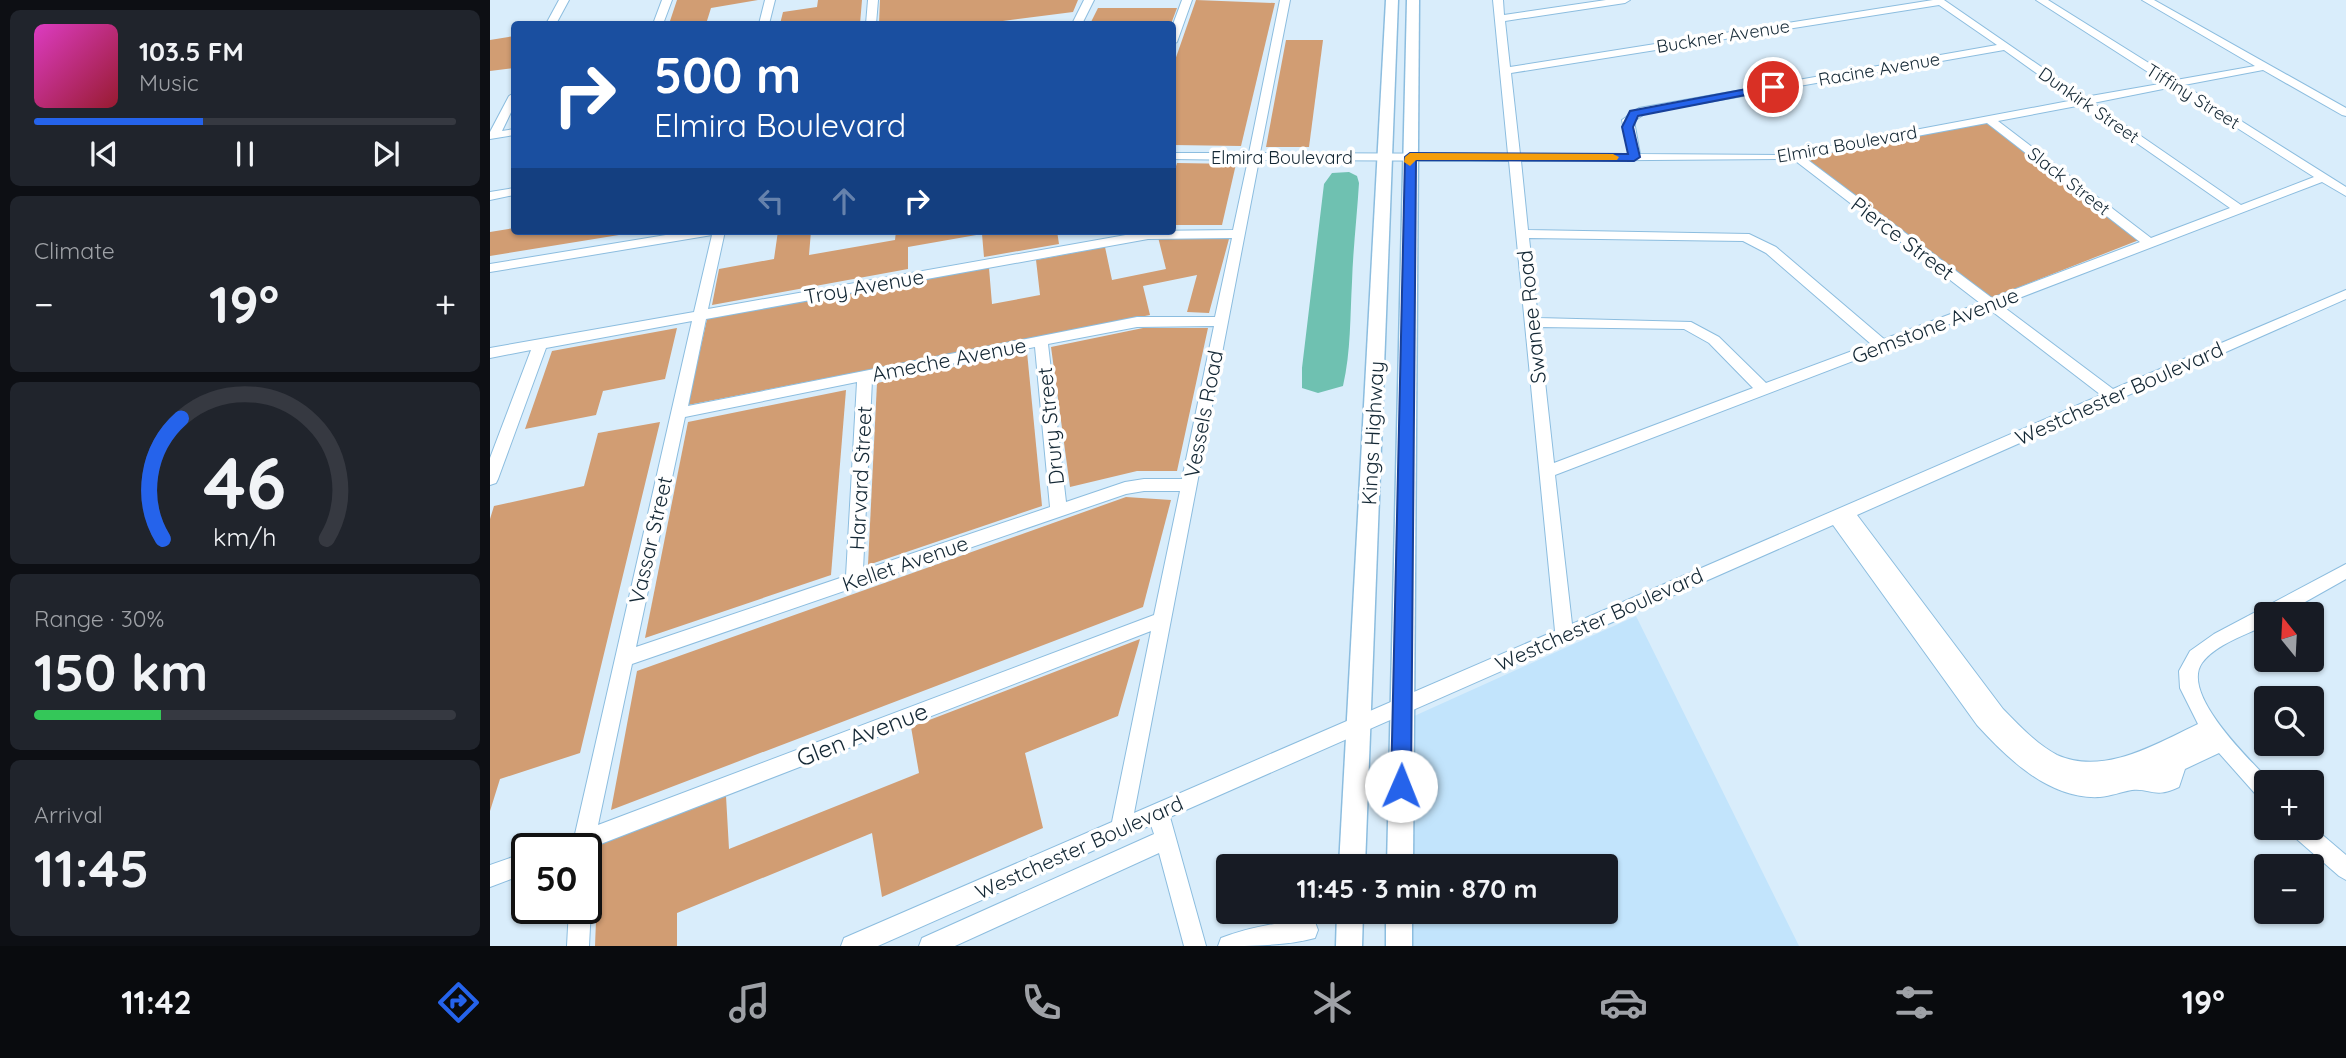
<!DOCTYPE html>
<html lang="en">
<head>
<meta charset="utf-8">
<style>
  :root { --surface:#171b24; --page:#20242c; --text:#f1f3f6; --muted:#9ea1a6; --line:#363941; --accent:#2563eb }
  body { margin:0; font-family:Quicksand,sans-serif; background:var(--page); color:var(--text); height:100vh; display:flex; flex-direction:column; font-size:26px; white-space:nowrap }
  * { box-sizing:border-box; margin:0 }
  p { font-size:23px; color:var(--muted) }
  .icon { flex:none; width:38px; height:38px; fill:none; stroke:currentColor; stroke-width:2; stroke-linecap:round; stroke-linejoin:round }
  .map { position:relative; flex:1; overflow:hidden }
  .panel { display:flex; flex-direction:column; gap:10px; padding:10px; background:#0d0f14; width:490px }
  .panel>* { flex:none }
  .banner { position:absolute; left:21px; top:21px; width:665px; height:214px; border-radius:7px; box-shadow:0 2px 5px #0004; background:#1a4fa0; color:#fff; overflow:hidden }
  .needle { width:46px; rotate:342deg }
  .controls { position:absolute; left:1764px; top:602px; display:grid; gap:14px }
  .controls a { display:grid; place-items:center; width:70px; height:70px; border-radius:7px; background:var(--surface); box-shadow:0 2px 5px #0004; font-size:35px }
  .speed { position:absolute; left:21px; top:833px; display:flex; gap:14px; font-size:35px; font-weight:700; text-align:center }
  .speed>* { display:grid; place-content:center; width:91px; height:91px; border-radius:50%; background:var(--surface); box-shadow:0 2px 5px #0004; line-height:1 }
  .speed .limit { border:4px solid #111; border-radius:10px; background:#fff; color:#111 }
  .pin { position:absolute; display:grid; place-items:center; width:60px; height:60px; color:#fff; margin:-30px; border:4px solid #fff; border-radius:50%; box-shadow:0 2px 7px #0007 }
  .me { position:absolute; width:77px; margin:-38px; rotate:1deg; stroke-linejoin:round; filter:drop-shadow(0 0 5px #0008) }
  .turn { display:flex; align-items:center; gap:24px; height:147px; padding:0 28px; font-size:32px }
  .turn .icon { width:91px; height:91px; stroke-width:2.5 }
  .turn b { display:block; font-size:49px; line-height:60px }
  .lanes { display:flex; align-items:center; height:66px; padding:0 28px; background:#0003; justify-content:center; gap:35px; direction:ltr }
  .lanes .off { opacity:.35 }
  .big { font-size:52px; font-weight:700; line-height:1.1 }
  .panel .widget { flex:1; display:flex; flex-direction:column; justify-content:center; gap:10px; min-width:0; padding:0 24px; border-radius:10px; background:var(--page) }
  .panel .dial { align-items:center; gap:0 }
  .dial svg { height:182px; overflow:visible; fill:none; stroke:var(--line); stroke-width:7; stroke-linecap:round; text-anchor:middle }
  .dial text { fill:var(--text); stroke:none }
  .song { display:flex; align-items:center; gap:21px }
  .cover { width:84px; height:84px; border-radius:10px; background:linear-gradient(135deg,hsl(310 70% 55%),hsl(350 70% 35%)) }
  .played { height:7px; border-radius:4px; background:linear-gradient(90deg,var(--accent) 40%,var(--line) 40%) }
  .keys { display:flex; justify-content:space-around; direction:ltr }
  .heat { display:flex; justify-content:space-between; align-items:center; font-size:38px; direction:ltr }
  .charge { height:10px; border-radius:5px; background:linear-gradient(90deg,#34c759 30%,var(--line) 0) }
  .trip { position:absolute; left:726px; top:854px; width:402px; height:70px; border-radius:7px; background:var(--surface); box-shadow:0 2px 5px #0004; font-weight:700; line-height:70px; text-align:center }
  .tabs { display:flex; height:112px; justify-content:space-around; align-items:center; background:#090b0e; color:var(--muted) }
  .tabs .icon { width:49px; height:49px }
  .tabs .active { color:var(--accent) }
  .tabs b { font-size:32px; color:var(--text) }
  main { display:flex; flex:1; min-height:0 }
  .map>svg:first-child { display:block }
  .built { fill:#c2e4fc }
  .forest { fill:#d19d73 }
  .water { fill:#6fc1b1 }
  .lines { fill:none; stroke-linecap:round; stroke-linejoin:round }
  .minor-casing { stroke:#8cbddf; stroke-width:2 }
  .major-casing { stroke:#8cbddf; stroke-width:3 }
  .minor { fill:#fff; fill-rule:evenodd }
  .major { fill:#fff; fill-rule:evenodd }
  .route { fill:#2563eb; stroke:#184099; stroke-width:2 }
  .slow { fill:#f59e0b }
  .labels { text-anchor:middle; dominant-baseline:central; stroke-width:7; stroke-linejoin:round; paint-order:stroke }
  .far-street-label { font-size:18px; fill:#142835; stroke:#fff }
  .street-label { font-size:21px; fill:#142835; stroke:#fff }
  .near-street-label { font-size:24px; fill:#142835; stroke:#fff }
</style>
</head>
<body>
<main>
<section class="panel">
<div class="widget">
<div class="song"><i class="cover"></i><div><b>103.5 FM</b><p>Music</p></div></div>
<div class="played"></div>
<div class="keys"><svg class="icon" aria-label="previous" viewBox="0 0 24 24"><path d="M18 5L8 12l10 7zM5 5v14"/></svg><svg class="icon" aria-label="pause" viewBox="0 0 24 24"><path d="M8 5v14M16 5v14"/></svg><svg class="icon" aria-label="next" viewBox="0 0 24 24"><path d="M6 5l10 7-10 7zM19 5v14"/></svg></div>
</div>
<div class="widget"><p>Climate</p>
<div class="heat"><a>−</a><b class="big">19°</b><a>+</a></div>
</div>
<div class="widget dial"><svg viewBox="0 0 100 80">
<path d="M14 69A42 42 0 1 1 86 69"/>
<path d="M14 69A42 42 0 0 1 22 16" stroke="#2563eb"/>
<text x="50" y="56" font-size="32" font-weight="700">46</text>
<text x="50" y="72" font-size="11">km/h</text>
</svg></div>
<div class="widget"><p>Range · 30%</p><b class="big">150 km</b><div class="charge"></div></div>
<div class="widget"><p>Arrival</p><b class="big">11:45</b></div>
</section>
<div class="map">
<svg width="1856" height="946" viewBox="0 0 1856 946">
  <rect width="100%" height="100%" fill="#d9edfb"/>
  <path class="built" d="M 1146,616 L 1309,946 L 923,946 L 923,912 L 1116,912 L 1116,866 L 923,866 L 922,717 Z"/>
  <g class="forest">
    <path d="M 187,0 L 268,0 L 221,8 L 216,24 L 179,24 Z"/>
    <path d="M 328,0 L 372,0 L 370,24 L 290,24 L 293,12 L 327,7 Z"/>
    <path d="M 390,0 L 588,0 L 583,12 L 490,24 L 389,24 Z"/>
    <path d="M 706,0 L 785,3 L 751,146 L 683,145 L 683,66 Z"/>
    <path d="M 608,8 L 687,8 L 681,24 L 600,24 Z"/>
    <path d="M 24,36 L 24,68 L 0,71 L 0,40 Z"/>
    <path d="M 796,40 L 833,40 L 819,147 L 776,147 Z"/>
    <path d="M 1497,122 L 1649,240 L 1499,299 L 1311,157 Z"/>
    <path d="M 687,163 L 746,164 L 732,225 L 683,225 L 683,176 Z"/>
    <path d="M 24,228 L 24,231 L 130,231 L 129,235 L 0,256 L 0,232 Z"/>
    <path d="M 288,231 L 321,231 L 319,255 L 405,240 L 406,231 L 567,231 L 569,244 L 494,257 L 492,234 L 418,247 L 418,269 L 222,305 L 229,269 L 284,259 Z"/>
    <path d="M 668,237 L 739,239 L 719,313 L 697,312 L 707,275 L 653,286 L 660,315 L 198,405 L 217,319 L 499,268 L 502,304 L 550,295 L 546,260 L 615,247 L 622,280 L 676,269 Z"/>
    <path d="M 187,328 L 175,379 L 113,391 L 106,415 L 35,429 L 62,351 Z"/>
    <path d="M 653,328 L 718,328 L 687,471 L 647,471 L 580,487 L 561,347 Z"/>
    <path d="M 537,352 L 552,506 L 378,565 L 387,383 Z"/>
    <path d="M 356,390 L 341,575 L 155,638 L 198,422 Z"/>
    <path d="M 170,422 L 90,753 L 10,779 L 0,811 L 0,519 L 4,506 L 94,486 L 108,433 Z"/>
    <path d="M 636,497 L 681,500 L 653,607 L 121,810 L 147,671 Z"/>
    <path d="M 650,639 L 628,716 L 535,753 L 553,828 L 392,897 L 382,833 L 187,913 L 187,946 L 105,946 L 109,844 L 236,796 L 239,849 L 429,773 L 421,727 Z"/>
  </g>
  <path class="water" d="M 859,172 L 867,176 L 869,183 C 867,216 863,249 862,282 C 860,317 861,351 853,386 L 828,393 L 812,388 L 812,368 L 834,184 L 842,173 Z"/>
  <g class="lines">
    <defs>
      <g id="minor">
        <path d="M 69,0 L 79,0 L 66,24 L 56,24 Z"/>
        <path d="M 172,0 L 182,0 L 173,24 L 163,24 Z"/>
        <path d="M 275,0 L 285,0 L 279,24 L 269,24 Z"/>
        <path d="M 378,0 L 388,0 L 386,24 L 376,24 Z"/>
        <path d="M 594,0 L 604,0 L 592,24 L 582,24 Z"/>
        <path d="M 692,0 L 702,0 L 687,42 L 682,45 L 682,27 Z"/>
        <path d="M 790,0 L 800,0 L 770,153 L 1018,154 L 1003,0 L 1013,0 L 1014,15 L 1116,0 L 1140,0 L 1135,3 L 1015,21 L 1020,67 L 1443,0 L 1454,0 L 1595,97 L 1675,83 L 1546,0 L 1558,0 L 1686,80 L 1765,66 L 1652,0 L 1664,0 L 1856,108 L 1856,116 L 1852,115 L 1773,70 L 1694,85 L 1856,187 L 1856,196 L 1832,182 L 1511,305 L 1623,389 L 1856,290 L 1856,299 L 1367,515 L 1513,709 C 1529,725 1546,744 1567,755 C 1614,776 1666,744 1708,724 L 1690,688 L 1689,671 L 1700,651 L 1724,634 L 1856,564 L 1856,579 L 1794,614 L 1776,614 L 1776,625 C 1756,635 1726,644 1712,663 C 1690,694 1761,761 1781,782 L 1776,782 L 1776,800 L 1769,798 L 1729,753 L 1695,769 L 1689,787 C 1664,799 1661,788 1642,790 C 1631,792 1621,796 1610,797 C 1560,800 1518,759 1487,725 L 1343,525 L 680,817 L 716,946 L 694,946 L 669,853 L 465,946 L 429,946 L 432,938 L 664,834 L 661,825 L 388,946 L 351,946 L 354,938 L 622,822 L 661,631 L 103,847 L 100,853 L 96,855 L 96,849 L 62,849 L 65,842 L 85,834 L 202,321 L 56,348 L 8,479 L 6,483 L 0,485 L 0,458 L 41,350 L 0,358 L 0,348 L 204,312 L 222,235 L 0,272 L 0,264 L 200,231 L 235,231 L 218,309 L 658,231 L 743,230 L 758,160 L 682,159 L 682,153 L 759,153 ZM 1449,5 L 1507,45 L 1149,108 L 1132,120 L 1139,154 L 1030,154 L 1021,73 ZM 1514,50 L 1584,100 L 1292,155 L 1150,154 L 1144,121 L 1156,113 ZM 1683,87 L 1824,177 L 1751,205 L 1603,103 ZM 1592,105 L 1740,208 L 1661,238 L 1508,121 ZM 1497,123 L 1650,242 L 1502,298 L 1314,157 ZM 1303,159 L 1490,303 L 1394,339 L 1286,247 L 1259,234 L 1038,230 L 1031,161 ZM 769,160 L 1019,161 L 1065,631 L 644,813 ZM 742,238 L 725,317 L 647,317 L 198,406 L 216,319 L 658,239 ZM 1039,238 L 1253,241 L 1276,253 L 1381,344 L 1276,383 L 1229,337 L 1201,322 L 1048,318 ZM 1499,309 L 1611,395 L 1082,624 L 1065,475 ZM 724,326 L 692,479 L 654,479 L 635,482 L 576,502 L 558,344 L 647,327 ZM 1049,327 L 1194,329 L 1219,343 L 1263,388 L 1064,463 ZM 545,347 L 560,507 L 373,570 L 382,380 ZM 367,382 L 356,576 L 146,647 L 195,417 ZM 654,491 L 690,491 L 664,615 L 108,825 L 142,664 L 636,494 Z"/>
        <path d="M 24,93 L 24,106 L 12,131 L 24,129 L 24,135 L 0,139 L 0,132 L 19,96 Z"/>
        <path d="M 24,188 L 24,195 L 0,200 L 0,192 Z"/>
        <path d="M 1822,826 L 1856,855 L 1856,880 L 1849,876 L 1802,835 L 1799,828 L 1822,828 Z"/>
        <path d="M 37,852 L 37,873 L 0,887 L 0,865 Z"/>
        <path d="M 96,900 L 101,908 L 99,946 L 77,946 L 79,908 L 96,908 Z"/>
        <path d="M 817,919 L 825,922 L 828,930 L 825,938 C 796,946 759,946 728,946 L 731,938 C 759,927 788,923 817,919 Z"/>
      </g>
      <g id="major">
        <path d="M 896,0 L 908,0 L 875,866 L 849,866 Z"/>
        <path d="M 917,0 L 929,0 L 923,866 L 897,866 Z"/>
        <path d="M 847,912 L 873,912 L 872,946 L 846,946 Z"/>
        <rect x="896" y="912" width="26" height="34"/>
      </g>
    </defs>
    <use href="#minor" class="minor-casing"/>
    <use href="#major" class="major-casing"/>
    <use href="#minor" class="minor"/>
    <use href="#major" class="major"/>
  </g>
  <path class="route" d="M 1283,84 L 1288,87 L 1286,89 L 1148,116 L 1143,127 L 1150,157 L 1144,161 L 926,160 L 921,786 L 918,793 L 911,795 L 904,793 L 901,786 L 915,157 L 920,153 L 1138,154 L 1132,127 L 1140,111 Z"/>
  <path class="slow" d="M 1123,154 L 1129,157 L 1127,160 L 926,160 L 920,166 L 914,162 L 915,157 L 920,153 Z"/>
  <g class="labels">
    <g class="far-street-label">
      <text transform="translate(1233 36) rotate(-9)">Buckner Avenue</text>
      <text transform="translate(1389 69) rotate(-10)">Racine Avenue</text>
      <text transform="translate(1703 96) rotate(32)">Tiffiny Street</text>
      <text transform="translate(1599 105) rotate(35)">Dunkirk Street</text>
      <text transform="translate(1357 144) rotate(-10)">Elmira Boulevard</text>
      <text x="792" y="157">Elmira Boulevard</text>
      <text transform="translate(1579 181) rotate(38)">Slack Street</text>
    </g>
    <g class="street-label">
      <text transform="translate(1413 238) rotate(37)">Pierce Street</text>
      <text transform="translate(374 286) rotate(-10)">Troy Avenue</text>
      <text transform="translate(1041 317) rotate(-96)">Swanee Road</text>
      <text transform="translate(1445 325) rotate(-21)">Gemstone Avenue</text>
      <text transform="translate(459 359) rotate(-11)">Ameche Avenue</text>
      <text transform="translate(1629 393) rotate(-24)">Westchester Boulevard</text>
      <text transform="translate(713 414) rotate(-79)">Vessels Road</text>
      <text transform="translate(560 426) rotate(-96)">Drury Street</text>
      <text transform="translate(882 433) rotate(-87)">Kings Highway</text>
      <text transform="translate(370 478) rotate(-87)">Harvard Street</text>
      <text transform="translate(160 540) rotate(-77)">Vassar Street</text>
      <text transform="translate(415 563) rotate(-19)">Kellet Avenue</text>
      <text transform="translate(1109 619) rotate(-24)">Westchester Boulevard</text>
      <text transform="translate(589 847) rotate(-24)">Westchester Boulevard</text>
    </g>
    <g class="near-street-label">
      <text transform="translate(372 734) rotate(-21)">Glen Avenue</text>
    </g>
  </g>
</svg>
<div class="controls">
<a><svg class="needle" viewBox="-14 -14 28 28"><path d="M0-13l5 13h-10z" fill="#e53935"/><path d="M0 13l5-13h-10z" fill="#9ea1a6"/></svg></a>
<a><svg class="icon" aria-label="search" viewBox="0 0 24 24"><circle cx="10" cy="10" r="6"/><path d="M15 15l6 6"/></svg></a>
<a>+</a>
<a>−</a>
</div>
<div class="speed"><div class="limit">50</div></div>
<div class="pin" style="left:1283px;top:87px;background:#d93025"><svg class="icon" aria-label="arrive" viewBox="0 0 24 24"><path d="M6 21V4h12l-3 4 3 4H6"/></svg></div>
<svg class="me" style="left:911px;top:786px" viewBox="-20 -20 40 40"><circle r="19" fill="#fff"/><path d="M0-13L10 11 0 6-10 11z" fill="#2563eb"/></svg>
<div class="trip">11:45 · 3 min · 870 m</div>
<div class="banner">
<div class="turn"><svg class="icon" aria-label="right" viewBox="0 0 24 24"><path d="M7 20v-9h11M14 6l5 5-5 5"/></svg><div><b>500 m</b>Elmira Boulevard</div></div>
<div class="lanes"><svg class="icon off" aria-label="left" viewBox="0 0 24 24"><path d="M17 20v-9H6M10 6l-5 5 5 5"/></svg><svg class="icon off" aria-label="ahead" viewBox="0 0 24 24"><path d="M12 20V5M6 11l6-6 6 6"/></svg><svg class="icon" aria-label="right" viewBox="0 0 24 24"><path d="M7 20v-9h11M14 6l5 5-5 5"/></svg></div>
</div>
</div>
</main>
<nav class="tabs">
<b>11:42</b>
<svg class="icon active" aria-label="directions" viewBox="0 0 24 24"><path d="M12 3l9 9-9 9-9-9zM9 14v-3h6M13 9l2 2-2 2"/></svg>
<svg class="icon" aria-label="music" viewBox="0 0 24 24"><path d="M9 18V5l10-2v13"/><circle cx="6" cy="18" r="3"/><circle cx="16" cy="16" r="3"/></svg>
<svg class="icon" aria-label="phone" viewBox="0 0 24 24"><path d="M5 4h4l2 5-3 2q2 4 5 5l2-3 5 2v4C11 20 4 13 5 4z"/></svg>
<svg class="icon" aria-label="climate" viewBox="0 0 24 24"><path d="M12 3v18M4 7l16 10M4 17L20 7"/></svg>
<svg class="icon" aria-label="car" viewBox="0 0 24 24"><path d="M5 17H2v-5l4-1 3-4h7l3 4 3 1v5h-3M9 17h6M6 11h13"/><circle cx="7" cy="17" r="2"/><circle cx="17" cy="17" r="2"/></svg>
<svg class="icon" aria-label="filters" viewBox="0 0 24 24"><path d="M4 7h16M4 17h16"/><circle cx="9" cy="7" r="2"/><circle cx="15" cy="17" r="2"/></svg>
<b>19°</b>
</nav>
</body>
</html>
